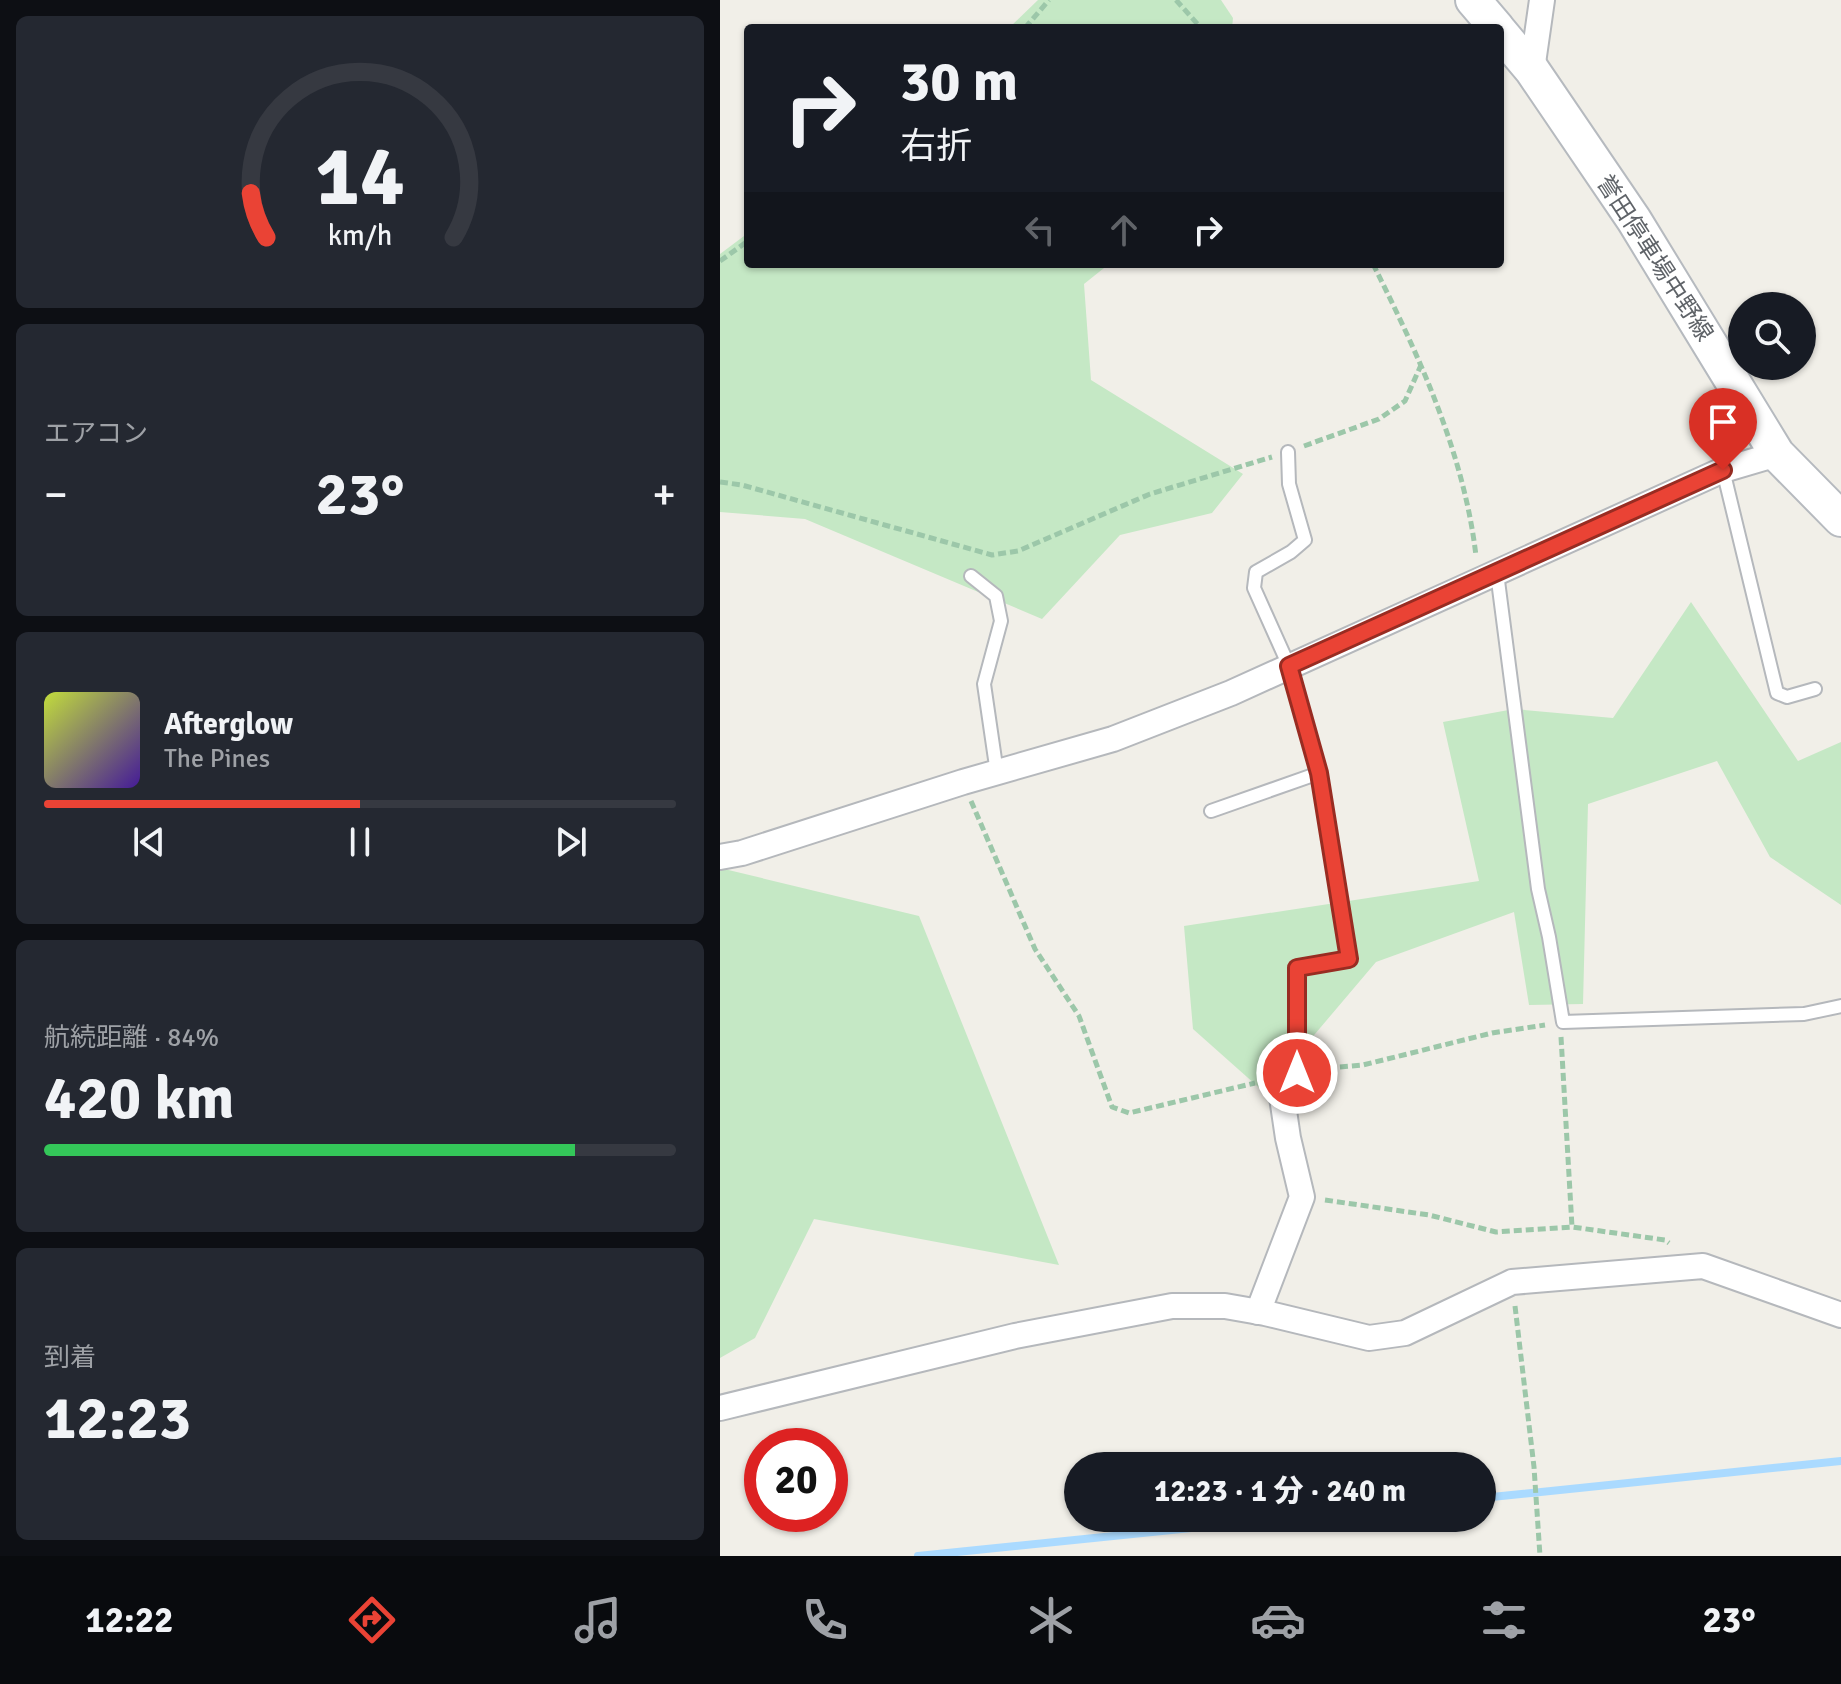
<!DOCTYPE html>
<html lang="ja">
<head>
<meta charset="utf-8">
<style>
  :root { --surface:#171b24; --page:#242831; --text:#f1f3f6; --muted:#9ea1a6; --line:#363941; --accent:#ea4335 }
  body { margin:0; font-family:Signika,"Noto Sans JP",sans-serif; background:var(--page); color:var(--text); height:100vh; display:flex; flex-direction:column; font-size:30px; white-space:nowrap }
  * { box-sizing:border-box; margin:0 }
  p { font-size:26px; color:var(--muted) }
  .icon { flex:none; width:44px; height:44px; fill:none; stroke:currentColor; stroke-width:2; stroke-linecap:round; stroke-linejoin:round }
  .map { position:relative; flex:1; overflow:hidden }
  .panel { display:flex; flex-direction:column; gap:16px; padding:16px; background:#0d0f14; width:720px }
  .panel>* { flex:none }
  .banner { position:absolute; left:24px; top:24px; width:760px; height:244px; border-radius:8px; box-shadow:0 2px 6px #0004; background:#171b24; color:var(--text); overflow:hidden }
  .fabs { position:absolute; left:1008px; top:292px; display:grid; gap:16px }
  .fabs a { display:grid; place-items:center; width:88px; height:88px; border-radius:50%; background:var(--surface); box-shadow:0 2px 6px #0004; font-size:40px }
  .speed { position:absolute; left:24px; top:1428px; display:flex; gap:16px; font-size:40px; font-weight:700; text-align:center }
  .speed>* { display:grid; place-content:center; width:104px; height:104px; border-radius:50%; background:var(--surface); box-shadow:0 2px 6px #0004; line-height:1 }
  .speed .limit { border:12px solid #d22; background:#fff; color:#111 }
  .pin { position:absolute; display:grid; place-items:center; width:68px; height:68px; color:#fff; margin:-82px -34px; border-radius:50% 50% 50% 0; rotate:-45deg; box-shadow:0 0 8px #0007 }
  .pin .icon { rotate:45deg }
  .me { position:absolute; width:88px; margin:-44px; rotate:0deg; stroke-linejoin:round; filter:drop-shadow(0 0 6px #0008) }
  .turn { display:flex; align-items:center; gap:28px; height:168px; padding:0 24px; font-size:36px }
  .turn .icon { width:104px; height:104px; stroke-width:2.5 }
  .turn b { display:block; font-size:56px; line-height:68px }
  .lanes { display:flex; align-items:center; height:76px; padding:0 24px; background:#0003; justify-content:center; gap:40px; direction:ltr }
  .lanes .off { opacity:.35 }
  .big { font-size:60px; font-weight:800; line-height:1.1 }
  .panel .tile { flex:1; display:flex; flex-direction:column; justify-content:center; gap:12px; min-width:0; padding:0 28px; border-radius:12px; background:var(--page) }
  .panel .dial { align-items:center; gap:0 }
  .dial svg { height:208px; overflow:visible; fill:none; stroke:var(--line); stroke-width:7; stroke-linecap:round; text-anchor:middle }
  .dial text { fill:var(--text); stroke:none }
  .song { display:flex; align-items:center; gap:24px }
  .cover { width:96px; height:96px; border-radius:12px; background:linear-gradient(135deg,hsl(70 70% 55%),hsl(260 70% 35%)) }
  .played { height:8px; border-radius:4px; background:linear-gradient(90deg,var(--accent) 50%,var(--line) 50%) }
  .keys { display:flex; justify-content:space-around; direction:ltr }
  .heat { display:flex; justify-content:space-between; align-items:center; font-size:44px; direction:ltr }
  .charge { height:12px; border-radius:6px; background:linear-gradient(90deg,#34c759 84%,var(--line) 0) }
  .trip { position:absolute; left:344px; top:1452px; width:432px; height:80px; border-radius:40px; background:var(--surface); box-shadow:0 2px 6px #0004; font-weight:800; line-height:80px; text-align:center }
  .tab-bar { display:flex; height:128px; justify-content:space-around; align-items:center; background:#090b0e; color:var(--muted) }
  .tab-bar .icon { width:56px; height:56px }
  .tab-bar .active { color:var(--accent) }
  .tab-bar b { font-size:36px; color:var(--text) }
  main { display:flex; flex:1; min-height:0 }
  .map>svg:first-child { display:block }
  .green { fill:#c5e8c5 }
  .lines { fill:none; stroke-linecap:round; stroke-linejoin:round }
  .stream { stroke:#aadaff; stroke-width:8 }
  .lane-casing { stroke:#b5b8bc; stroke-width:16 }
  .street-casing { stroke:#b5b8bc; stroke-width:28 }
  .secondary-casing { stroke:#b6babf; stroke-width:38 }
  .path { stroke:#9cc7a9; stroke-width:5; stroke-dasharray:8 4; stroke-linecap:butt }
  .lane { stroke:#fff; stroke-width:12 }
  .street { stroke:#fff; stroke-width:24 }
  .secondary { stroke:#fff; stroke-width:34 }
  .route-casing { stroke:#982c22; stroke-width:20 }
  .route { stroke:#ea4335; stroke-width:14 }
  .labels { text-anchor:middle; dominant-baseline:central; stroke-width:7; stroke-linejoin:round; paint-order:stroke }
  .street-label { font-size:24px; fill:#5f6368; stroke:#fff }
</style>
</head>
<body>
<main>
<section class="panel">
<div class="tile dial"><svg viewBox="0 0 100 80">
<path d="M14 69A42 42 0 1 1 86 69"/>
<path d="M14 69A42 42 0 0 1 8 52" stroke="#ea4335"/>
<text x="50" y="56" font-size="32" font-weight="700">14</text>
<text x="50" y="72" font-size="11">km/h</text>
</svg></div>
<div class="tile"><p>エアコン</p>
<div class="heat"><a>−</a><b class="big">23°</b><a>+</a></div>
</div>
<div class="tile">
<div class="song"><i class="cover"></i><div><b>Afterglow</b><p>The Pines</p></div></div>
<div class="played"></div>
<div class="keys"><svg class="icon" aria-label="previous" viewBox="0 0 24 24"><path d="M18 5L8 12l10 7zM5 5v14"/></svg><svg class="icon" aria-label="pause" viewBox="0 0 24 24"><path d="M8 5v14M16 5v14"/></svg><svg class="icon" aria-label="next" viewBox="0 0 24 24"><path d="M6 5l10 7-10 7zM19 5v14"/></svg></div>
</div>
<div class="tile"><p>航続距離 · 84%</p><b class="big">420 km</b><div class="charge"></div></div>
<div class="tile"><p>到着</p><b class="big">12:23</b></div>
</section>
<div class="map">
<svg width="1121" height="1556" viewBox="0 0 1121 1556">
  <rect width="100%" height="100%" fill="#f1efe8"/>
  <g class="green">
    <path d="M 318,0 L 501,0 L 513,18 L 512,28 L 289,28 Z"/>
    <path d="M 28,233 L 28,264 L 389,264 L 364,284 L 371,380 L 523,474 L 492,513 L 400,535 L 322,619 L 85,519 L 0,512 L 0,254 Z"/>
    <path d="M 971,602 L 1078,761 L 1121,742 L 1121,905 L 1050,857 L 997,761 L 868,804 L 863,1004 L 809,1005 L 794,912 L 656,962 L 545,1093 L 473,1029 L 464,926 L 759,881 L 723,722 L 794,709 L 893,718 Z"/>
    <path d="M 0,868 L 199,916 L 339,1265 L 94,1219 L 35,1338 L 0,1358 Z"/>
  </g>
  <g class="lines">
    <g class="stream">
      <path d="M 762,1498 L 1121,1461"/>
      <path d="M 198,1556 L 569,1518"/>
    </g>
    <defs>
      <g id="lane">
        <path d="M 568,452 L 569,484 L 585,540 L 571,552 L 536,572 L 534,588 L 569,666 L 599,773 L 629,959 L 577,968 L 577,1073"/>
        <path d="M 1003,470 L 1057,693 L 1067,697 L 1095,689"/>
        <path d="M 777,573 L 818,889 L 829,937 L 843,1022 L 1084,1014 L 1121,1006"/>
        <path d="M 251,576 L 276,596 L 281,621 L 264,684 L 277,773"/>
        <path d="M 491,811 L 599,773"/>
      </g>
      <g id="street">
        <path d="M 812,70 L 822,0"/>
        <path d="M 0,857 L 22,853 L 243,782 L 393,739 L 511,693 L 1003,470 L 1057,454"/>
        <path d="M 538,1312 L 582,1197 L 568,1138 L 559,1077"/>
        <path d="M 0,1408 L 295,1336 L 452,1306 L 505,1306 L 545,1313 L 649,1338 L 685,1333 L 792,1282 L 983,1266 L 1121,1315"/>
      </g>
      <g id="secondary">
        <path d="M 753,0 L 777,28"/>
        <path d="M 780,32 L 812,70 L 914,220 L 1057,454 L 1121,519"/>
      </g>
    </defs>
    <use href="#lane" class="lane-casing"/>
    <use href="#street" class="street-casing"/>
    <use href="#secondary" class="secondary-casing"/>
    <g class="path">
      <path d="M 456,0 L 481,28"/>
      <path d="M 305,28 L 329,0"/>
      <path d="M 0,261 L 28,241"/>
      <path d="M 653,264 C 699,356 744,453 756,556"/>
      <path d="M 584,446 L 659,419 L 685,401 L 701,365"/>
      <path d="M 0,482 L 22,485 L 272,555 L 298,551 L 430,494 L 552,457"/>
      <path d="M 251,801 L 315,949 L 359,1016 L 392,1107 L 409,1113 L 535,1083"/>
      <path d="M 841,1037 L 852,1227"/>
      <path d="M 596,1069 L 643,1065 L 772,1033 L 825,1025"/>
      <path d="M 605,1200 L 709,1215 L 776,1232 L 852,1227 L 945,1240 L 949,1243"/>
      <path d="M 795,1306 L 814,1467 L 820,1556"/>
    </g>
    <use href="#lane" class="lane"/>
    <use href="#street" class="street"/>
    <use href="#secondary" class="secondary"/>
  </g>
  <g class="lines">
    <defs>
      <path id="route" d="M 577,1073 L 577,968 L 629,959 L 599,773 L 569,666 L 1003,470"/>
    </defs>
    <use href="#route" class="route-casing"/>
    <use href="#route" class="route"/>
  </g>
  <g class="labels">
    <g class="street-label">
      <text transform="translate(935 258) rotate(57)">誉田停車場中野線</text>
    </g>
  </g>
</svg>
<div class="fabs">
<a><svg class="icon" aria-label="search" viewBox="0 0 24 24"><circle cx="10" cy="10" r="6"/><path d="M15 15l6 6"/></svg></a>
</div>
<div class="speed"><div class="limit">20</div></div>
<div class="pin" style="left:1003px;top:470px;background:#d93025"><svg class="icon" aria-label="arrive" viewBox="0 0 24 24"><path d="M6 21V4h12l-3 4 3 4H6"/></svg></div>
<svg class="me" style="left:577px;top:1073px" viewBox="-20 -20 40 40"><circle r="17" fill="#ea4335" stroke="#fff" stroke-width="3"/><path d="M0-11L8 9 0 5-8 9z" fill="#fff"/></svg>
<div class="trip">12:23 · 1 分 · 240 m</div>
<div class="banner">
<div class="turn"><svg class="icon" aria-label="right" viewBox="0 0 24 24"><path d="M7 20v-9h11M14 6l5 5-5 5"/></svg><div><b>30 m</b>右折</div></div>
<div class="lanes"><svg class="icon off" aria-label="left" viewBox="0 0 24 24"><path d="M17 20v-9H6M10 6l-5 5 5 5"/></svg><svg class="icon off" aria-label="ahead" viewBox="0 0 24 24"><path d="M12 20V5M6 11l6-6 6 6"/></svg><svg class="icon" aria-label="right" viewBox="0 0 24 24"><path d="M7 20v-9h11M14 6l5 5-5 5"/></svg></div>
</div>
</div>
</main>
<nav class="tab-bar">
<b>12:22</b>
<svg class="icon active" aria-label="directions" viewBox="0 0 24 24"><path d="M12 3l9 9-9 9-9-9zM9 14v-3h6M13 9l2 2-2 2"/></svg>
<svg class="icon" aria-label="music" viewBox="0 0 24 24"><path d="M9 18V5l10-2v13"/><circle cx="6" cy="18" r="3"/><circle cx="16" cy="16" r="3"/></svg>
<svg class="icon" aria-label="phone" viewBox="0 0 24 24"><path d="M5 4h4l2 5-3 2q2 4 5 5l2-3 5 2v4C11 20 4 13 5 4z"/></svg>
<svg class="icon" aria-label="climate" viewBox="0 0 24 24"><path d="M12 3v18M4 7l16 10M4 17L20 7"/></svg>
<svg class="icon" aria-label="car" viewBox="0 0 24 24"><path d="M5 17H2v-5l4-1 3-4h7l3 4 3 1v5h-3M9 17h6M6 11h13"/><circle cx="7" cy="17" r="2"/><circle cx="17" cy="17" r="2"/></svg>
<svg class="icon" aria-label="filters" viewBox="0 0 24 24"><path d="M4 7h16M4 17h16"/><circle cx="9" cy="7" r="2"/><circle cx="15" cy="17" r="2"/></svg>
<b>23°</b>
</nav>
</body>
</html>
